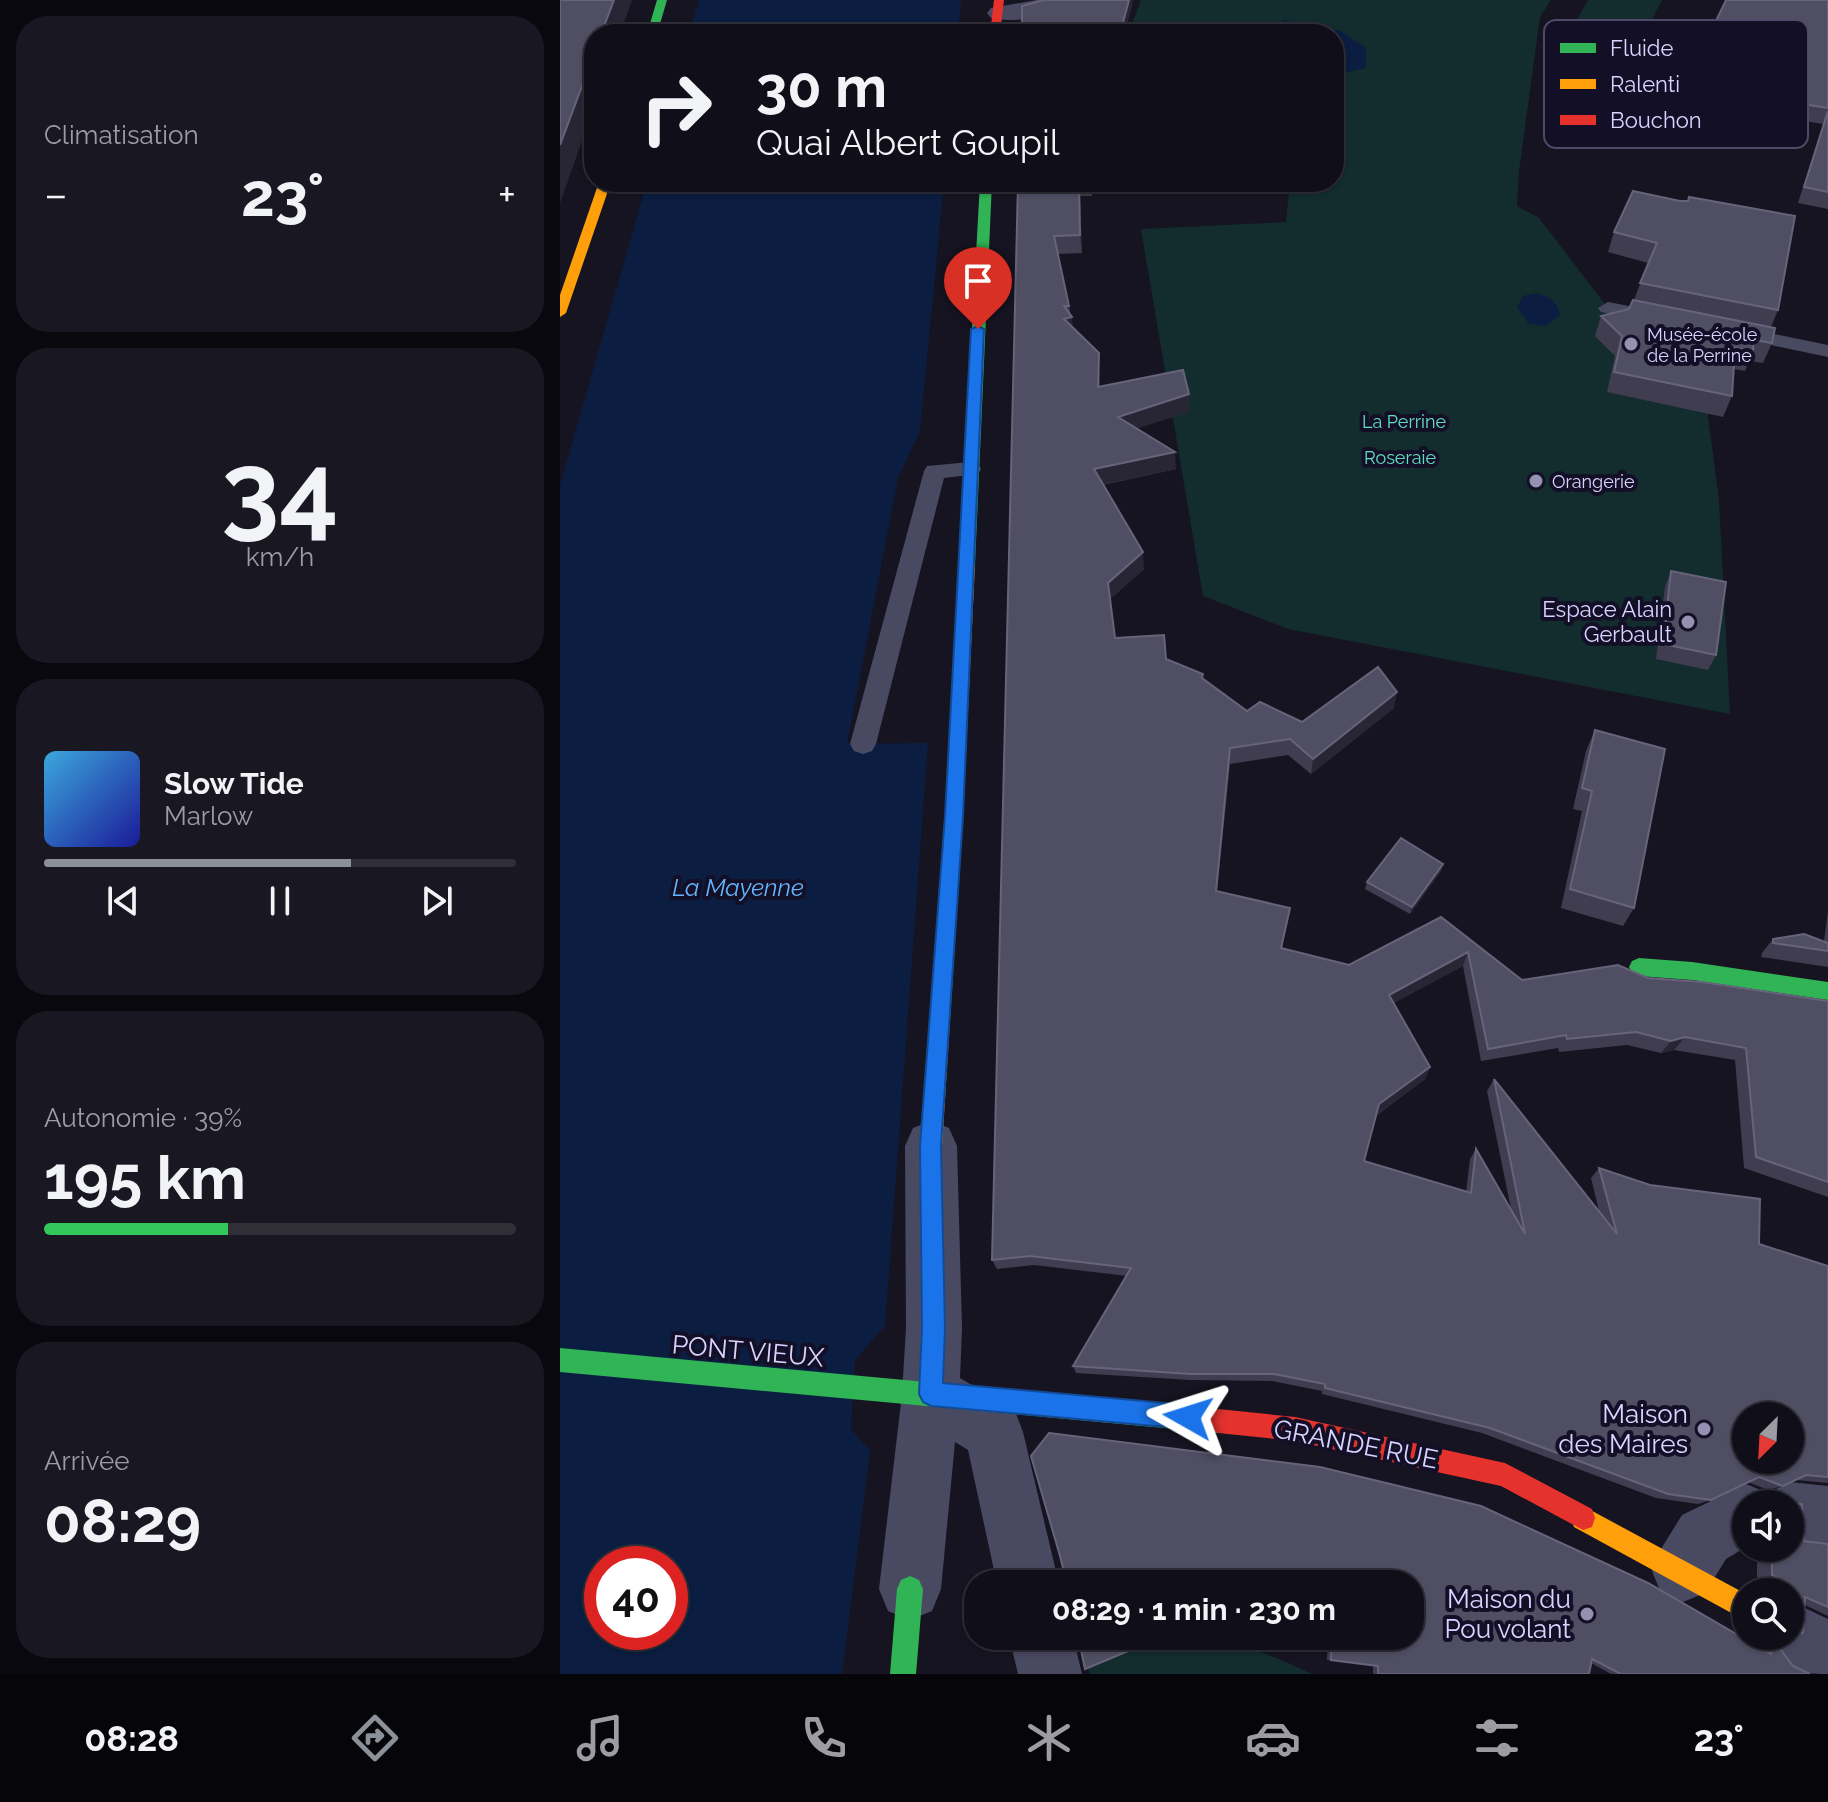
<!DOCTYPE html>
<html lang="fr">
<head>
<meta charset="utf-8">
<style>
  :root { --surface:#100f19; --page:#191822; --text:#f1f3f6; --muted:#9c9ca2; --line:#302f38; --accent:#8c9099 }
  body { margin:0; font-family:Raleway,sans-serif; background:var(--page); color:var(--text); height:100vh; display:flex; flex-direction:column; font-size:30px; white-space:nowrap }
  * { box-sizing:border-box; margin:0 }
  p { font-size:26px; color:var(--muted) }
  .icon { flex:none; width:44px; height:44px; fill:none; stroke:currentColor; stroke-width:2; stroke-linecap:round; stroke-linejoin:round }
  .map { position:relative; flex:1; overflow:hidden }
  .panel { display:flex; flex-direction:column; gap:16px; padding:16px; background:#09080e; width:560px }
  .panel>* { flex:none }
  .guide { position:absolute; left:24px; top:24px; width:760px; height:168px; border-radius:32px; box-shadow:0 2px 6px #0004,0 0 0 2px var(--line); background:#100f19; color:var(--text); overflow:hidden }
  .needle { width:52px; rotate:204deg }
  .buttons { position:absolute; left:1172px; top:1402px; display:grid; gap:16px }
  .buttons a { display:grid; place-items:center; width:72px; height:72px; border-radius:50%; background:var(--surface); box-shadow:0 2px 6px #0004,0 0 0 2px var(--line); font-size:40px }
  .speed { position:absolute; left:24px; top:1546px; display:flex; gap:16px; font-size:40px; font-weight:700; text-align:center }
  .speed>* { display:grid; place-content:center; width:104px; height:104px; border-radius:50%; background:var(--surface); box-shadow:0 2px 6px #0004,0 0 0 2px var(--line); line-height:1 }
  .speed .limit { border:12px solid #d22; background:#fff; color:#111 }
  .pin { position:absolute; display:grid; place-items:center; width:68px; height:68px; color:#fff; margin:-82px -34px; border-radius:50% 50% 50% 0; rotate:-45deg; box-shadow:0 0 8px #0007 }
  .pin .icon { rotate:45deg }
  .me { position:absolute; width:88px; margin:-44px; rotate:276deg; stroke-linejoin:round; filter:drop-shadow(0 0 6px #0008) }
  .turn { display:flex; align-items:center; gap:28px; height:168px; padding:0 40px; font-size:36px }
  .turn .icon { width:104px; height:104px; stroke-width:2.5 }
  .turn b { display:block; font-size:56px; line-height:68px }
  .big { font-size:60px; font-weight:700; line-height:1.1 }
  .panel .widget { flex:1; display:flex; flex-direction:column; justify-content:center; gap:12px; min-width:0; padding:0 28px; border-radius:32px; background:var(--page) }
  .panel .dial { align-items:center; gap:0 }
  .dial b { font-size:104px; line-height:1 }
  .song { display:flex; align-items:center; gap:24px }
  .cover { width:96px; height:96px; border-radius:12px; background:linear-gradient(135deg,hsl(200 70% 55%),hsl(240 70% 35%)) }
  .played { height:8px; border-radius:4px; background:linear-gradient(90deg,var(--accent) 65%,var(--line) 65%) }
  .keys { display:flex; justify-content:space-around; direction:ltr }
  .heat { display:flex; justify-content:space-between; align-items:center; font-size:44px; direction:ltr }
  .charge { height:12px; border-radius:6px; background:linear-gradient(90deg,#34c759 39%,var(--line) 0) }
  .trip { position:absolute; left:404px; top:1570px; width:460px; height:80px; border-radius:32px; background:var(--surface); box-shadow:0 2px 6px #0004,0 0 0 2px var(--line); font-weight:700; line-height:80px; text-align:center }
  .tab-bar { display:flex; height:128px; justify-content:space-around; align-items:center; background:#06060a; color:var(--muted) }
  .tab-bar .icon { width:56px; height:56px }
  .tab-bar .selected { color:var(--accent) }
  .tab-bar b { font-size:36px; color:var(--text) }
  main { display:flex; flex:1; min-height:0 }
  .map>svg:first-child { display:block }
  .green { fill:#132c2d }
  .water { fill:#0b1e41; fill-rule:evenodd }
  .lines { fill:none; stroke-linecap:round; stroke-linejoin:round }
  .lane { fill:#4a4962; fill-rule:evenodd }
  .street { fill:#4a4962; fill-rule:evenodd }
  .fast { fill:#30b455; fill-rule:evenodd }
  .slow { fill:#ff9f0a; fill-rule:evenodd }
  .jam { fill:#e5322d; fill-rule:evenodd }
  .wall { fill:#403d50 }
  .shaded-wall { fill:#282635 }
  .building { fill:#504e63; stroke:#66637b; stroke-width:2; fill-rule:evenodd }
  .route { fill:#1a73e8; stroke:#114b97; stroke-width:2 }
  .poi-dot { fill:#9591b1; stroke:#130f26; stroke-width:3 }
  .labels { text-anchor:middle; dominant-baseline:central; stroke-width:8; stroke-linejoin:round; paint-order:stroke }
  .far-poi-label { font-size:18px; fill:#d9d4ff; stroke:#130f26; text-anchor:start }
  .far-park-label { font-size:18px; fill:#5fe0c0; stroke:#130f26 }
  .poi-label { font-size:22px; fill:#d9d4ff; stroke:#130f26; text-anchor:end }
  .water-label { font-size:24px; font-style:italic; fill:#62b6ff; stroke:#130f26 }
  .near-street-label { font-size:26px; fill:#d9d4ff; stroke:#130f26 }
  .near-poi-label { font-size:26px; fill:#d9d4ff; stroke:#130f26; text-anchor:end }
  .key { fill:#130f26; stroke:#4e4a67; stroke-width:2 }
  .key-label { font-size:22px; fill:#d9d4ff }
</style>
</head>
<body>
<main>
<section class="panel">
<div class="widget"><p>Climatisation</p>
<div class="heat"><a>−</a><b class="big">23°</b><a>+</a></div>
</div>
<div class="widget dial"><b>34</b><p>km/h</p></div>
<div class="widget">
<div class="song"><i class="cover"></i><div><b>Slow Tide</b><p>Marlow</p></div></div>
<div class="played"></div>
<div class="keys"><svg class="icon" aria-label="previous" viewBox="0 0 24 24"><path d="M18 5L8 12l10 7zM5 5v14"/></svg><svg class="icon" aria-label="pause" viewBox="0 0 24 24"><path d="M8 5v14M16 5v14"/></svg><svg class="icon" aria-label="next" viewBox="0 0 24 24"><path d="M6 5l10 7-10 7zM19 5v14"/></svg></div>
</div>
<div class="widget"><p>Autonomie · 39%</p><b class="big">195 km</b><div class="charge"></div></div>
<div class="widget"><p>Arrivée</p><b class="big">08:29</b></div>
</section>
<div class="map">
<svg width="1268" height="1674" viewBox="0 0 1268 1674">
  <rect width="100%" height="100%" fill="#161421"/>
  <g class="green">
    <path d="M 581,0 L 991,0 L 980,17 L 959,171 L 957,206 L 979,218 L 1048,308 L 1137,332 L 1159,500 L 1170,714 L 728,629 L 643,596 L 581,229 L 726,222 L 730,182 L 774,182 L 774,34 L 568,34 Z"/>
    <path d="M 1028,0 L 1102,0 L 1083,37 L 1014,24 Z"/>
    <path d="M 605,1636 C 666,1636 698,1649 752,1674 L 530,1674 L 528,1668 Z"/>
  </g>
  <g class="water">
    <path d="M 139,0 L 401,0 L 398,34 L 129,34 Z"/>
    <path d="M 722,20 L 781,31 L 806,48 L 806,68 L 774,75 L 774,34 L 732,34 Z"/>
    <path d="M 87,182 L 384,182 L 360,431 L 338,478 L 287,744 L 368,743 L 325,1326 L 295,1360 L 291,1429 L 310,1451 L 282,1674 L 0,1674 L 0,485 ZM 42,1564 L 110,1564 L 110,1632 L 42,1632 Z"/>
    <path d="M 977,293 C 990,297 997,301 1000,315 L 985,326 L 969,324 L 957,307 L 963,296 Z"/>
  </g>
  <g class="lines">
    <g class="lane">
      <path d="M 1048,302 L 1105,313 L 1108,317 L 1098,323 L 1041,312 L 1038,308 Z"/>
      <path d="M 1175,326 L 1268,345 L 1268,357 L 1168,336 L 1165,332 Z"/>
      <path d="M 410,462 L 418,464 L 421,469 L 418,474 L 384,478 L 316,744 L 312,751 L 303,754 L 294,751 L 290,744 L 364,471 L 367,466 Z"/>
    </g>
    <g class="street">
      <path d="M 477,0 L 507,0 C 492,19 452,23 431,18 L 427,13 L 431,8 Z"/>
      <path d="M 371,1121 L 389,1128 L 397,1146 L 402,1328 L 400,1378 L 455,1411 L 463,1432 L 499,1584 L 437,1584 L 408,1450 L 395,1442 L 381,1589 L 372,1611 L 350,1620 L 328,1611 L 319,1589 L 342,1394 L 346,1328 L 345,1146 L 353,1128 Z"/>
      <path d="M 1230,1482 L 1268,1486 L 1268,1546 L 1230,1542 L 1230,1504 L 1186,1504 L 1186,1547 L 1166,1559 L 1145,1593 L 1123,1602 L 1101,1593 L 1092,1571 L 1101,1549 L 1122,1515 L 1186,1484 L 1208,1493 Z"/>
      <path d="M 1230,1601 L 1268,1619 L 1268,1674 C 1234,1674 1213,1669 1199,1636 L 1230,1636 Z"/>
      <path d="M 449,1636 L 513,1636 L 522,1674 L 458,1674 Z"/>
    </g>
    <g class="fast">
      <path d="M 97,0 L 107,0 L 97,34 L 87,34 Z"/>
      <path d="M 420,182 L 432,182 L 415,564 L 407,569 L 399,564 Z"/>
      <path d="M 1079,958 L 1132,962 L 1268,982 L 1268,1000 L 1132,980 L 1079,976 L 1072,973 L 1069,967 L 1072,961 Z"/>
      <path d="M 0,1348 L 658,1409 L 666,1413 L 670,1421 L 666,1429 L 658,1433 L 0,1372 Z"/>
      <path d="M 350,1576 L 359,1580 L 363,1589 L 356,1674 L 330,1674 L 337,1589 L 341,1580 Z"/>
    </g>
    <g class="slow">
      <path d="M 39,182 L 51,182 L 6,313 L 0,317 L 0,295 Z"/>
      <path d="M 407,559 L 415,564 L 403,816 L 382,1146 L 378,1153 L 371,1156 L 364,1153 L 360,1146 L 385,816 L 399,564 Z"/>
      <path d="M 1023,1506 L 1186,1594 L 1186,1621 L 1014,1527 L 1011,1518 L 1014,1509 Z"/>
    </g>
    <g class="jam">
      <path d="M 434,0 L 444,0 L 440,34 L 430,34 Z"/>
      <path d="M 658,1409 L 735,1417 L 945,1463 L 1032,1509 L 1035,1518 L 1032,1527 L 1023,1530 L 941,1486 L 735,1441 L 658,1433 L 650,1429 L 646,1421 L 650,1413 Z"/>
    </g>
  </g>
  <g class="wall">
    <path d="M 1268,0 L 1268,209 L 1238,203 L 1263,124 L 1150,105 L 1148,90 L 1126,88 L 1131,73 Z"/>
    <path d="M 458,182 L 536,182 L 537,185 L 531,186 L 532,196 L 520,196 L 522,253 L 498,254 L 509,306 L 513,328 L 540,371 L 540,386 L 629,394 L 629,412 L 577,428 L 616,469 L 543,485 L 584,569 L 550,599 L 555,638 L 606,659 L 643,679 L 687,711 L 742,722 L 834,708 L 751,774 L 728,755 L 670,764 L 657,891 L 730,908 L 722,948 L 789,965 L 881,917 L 962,980 L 1088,978 L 1268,1001 L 1268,1197 L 1184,1168 L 1175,1060 L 1114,1050 L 1101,1053 L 1067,1045 L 999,1052 L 998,1048 L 921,1061 L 903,966 L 833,1003 L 870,1067 L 865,1079 L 817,1115 L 804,1161 L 906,1192 L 910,1159 L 916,1149 L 951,1209 L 927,1091 L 934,1079 L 1039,1211 L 1031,1178 L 1039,1168 L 1199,1244 L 1268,1266 L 1268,1483 L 1236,1480 L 1223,1486 L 1208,1490 L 1188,1482 L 1151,1500 L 1138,1504 L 1096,1498 L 922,1433 L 762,1394 L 762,1391 L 712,1381 L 630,1380 L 516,1373 L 513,1366 L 567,1276 L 474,1265 L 437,1269 L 432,1260 Z"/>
    <path d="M 1120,201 L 1218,310 L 1211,327 L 1212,343 L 1203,363 L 1189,361 L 1185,371 L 1174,369 L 1172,396 L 1163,417 L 1047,392 L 1055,356 L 1035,336 L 1041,316 L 1069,309 L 1074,300 L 1088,263 L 1048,252 L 1054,232 Z"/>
    <path d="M 1111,571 L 1156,655 L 1148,670 L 1096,659 L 1105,587 Z"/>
    <path d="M 1035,730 L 1074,908 L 1063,926 L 1001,908 L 1022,811 L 1013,809 L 1026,751 Z"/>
    <path d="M 883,864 L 881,871 L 850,914 L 805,889 L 807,882 Z"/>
    <path d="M 1268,911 L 1268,967 L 1201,957 L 1202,953 L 1213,939 L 1264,941 Z"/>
    <path d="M 471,1456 L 1196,1646 L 1197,1638 L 1212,1638 L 1233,1666 L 1250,1674 L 1051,1674 L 1031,1663 L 1029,1674 L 813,1674 L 813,1666 L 767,1660 L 768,1636 L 850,1636 L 850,1584 L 707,1584 L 707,1578 L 615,1572 L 500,1556 Z"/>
    <path d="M 1202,1504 L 1242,1504 L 1244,1541 L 1268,1544 L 1268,1616 L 1245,1605 L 1243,1633 L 1230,1633 L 1230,1592 L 1214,1592 L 1209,1583 L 1197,1577 L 1197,1548 L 1230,1548 L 1230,1504 Z"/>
  </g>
  <g class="shaded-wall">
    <path d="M 54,0 L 72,0 L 60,34 L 41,34 Z"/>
    <path d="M 569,0 L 573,0 L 572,6 L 565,34 L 560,34 Z"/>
    <path d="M 34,54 L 34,107 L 0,203 L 0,145 Z"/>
    <path d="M 519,182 L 520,196 L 522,253 L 520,235 Z"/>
    <path d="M 531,182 L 536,182 L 537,185 L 531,186 Z"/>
    <path d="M 512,317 L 513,334 L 504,319 Z"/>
    <path d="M 539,353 L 540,371 L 539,404 L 538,387 Z"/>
    <path d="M 629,394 L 629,412 L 559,434 L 558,417 Z"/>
    <path d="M 615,452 L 616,469 L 536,486 L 534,469 Z"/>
    <path d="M 583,552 L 584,569 L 549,600 L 548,583 Z"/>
    <path d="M 837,692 L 834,708 L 751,774 L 753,759 Z"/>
    <path d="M 670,748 L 670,764 L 655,905 L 656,891 Z"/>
    <path d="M 883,864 L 881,871 L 850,914 L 852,907 Z"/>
    <path d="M 730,908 L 728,922 L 719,962 L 721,948 Z"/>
    <path d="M 908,952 L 903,966 L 825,1008 L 829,995 Z"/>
    <path d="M 1125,1037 L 1114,1050 L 1101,1053 L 1111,1041 Z"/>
    <path d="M 870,1067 L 865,1079 L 815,1116 L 819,1104 Z"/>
  </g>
  <g class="building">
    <path d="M 0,0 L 54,0 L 41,34 L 34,34 L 34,54 L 0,145 Z"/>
    <path d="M 484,0 L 569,0 L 560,34 L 462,34 L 462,6 Z"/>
    <path d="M 1166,0 L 1268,0 L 1268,108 L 1155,90 L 1153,75 L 1131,73 Z"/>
    <path d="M 1268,111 L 1268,192 L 1244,187 Z"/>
    <path d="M 458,182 L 519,182 L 520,235 L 494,236 L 509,306 L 504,306 L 512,317 L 504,319 L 539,353 L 538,387 L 623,370 L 629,394 L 558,417 L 615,452 L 534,469 L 583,552 L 548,583 L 555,638 L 604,635 L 606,659 L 643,674 L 642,678 L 687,711 L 700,702 L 742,722 L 818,667 L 837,692 L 753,759 L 730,739 L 670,748 L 656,891 L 730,908 L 721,948 L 789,965 L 881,917 L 962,980 L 1058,965 L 1088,978 L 1142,982 L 1268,1001 L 1268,1182 L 1196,1157 L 1186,1048 L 1125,1037 L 1111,1041 L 1076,1032 L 1007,1039 L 1006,1035 L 928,1049 L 908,952 L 829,995 L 870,1067 L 819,1104 L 804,1161 L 911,1193 L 916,1149 L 965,1234 L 934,1079 L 1057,1234 L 1039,1168 L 1090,1185 L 1200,1199 L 1199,1244 L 1268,1266 L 1268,1477 L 1246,1475 L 1223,1486 L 1199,1477 L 1151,1500 L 1108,1494 L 930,1428 L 765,1388 L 765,1384 L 714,1374 L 630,1374 L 513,1366 L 571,1268 L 470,1256 L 432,1260 ZM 1186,1416 L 1230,1416 L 1230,1460 L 1186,1460 Z"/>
    <path d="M 1073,191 L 1120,201 L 1128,201 L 1129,197 L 1235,216 L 1218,310 L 1080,283 L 1097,243 L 1054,232 Z"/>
    <path d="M 1073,300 L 1215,328 L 1212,343 L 1194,340 L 1193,351 L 1175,348 L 1172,396 L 1054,372 L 1062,336 L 1041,316 L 1069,309 Z"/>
    <path d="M 1111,571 L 1166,582 L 1156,655 L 1103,644 Z"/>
    <path d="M 1035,730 L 1105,749 L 1074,908 L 1010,889 L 1032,791 L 1022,788 Z"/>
    <path d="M 841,838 L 883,864 L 852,907 L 807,882 Z"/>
    <path d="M 1244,934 L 1268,943 L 1268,951 L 1213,943 L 1213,939 Z"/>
    <path d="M 489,1433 L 760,1467 L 921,1506 L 1088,1583 L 1211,1654 L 1212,1638 L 1233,1666 L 1250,1674 L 1061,1674 L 1032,1659 L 1029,1674 L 818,1674 L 818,1666 L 771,1660 L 772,1636 L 850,1636 L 850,1584 L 709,1584 L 709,1577 L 614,1570 L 616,1584 L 507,1584 L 500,1556 L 471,1456 Z"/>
    <path d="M 1204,1504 L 1242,1504 L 1244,1541 L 1268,1544 L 1268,1607 L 1245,1597 L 1243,1633 L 1230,1633 L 1230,1592 L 1225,1592 L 1230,1591 L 1225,1582 L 1212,1575 L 1212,1548 L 1230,1548 L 1230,1504 Z"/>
    <path d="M 518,1636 L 604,1636 L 525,1669 Z"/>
  </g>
  <path class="route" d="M 418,326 L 424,329 L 403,816 L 381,1146 L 385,1328 L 383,1383 L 628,1405 L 636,1408 L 640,1417 L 636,1425 L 628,1429 L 371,1406 L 363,1402 L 359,1394 L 362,1328 L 360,1146 L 385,816 L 411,329 Z"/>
  <g class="poi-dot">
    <circle cx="1071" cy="344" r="8"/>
    <circle cx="976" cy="481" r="8"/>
    <circle cx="1128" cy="622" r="8"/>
    <circle cx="1144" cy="1429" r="8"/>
    <circle cx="1027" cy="1614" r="8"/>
  </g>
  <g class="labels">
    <g class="far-poi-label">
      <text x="1087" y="334">Musée-école<tspan x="1087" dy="21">de la Perrine</tspan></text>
      <text x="992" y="481">Orangerie</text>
    </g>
    <g class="far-park-label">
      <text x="844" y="421">La Perrine</text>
      <text x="840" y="457">Roseraie</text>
    </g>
    <g class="poi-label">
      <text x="1112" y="609">Espace Alain<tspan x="1112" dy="25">Gerbault</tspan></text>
    </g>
    <g class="water-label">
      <text x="178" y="887">La Mayenne</text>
    </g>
    <g class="near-street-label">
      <text transform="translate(188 1351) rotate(5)">PONT VIEUX</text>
      <text transform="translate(796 1444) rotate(11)">GRANDE RUE</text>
    </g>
    <g class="near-poi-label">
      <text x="1128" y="1414">Maison<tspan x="1128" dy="30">des Maires</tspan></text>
      <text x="1011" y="1599">Maison du<tspan x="1011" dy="30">Pou volant</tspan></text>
    </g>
  </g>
  <rect x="984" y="20" width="264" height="128" rx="12" class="key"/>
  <rect x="1000" y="43" width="36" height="10" fill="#30b455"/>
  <rect x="1000" y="79" width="36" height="10" fill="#ff9f0a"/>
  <rect x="1000" y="115" width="36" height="10" fill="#e5322d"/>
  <g class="key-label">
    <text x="1050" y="56">Fluide</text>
    <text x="1050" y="92">Ralenti</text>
    <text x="1050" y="128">Bouchon</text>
  </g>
</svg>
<div class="buttons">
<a><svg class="needle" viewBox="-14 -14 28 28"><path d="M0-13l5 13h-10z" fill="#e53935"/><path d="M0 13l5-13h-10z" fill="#9c9ca2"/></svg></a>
<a><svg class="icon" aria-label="sound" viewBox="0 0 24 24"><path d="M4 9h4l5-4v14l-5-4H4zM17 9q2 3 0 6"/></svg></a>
<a><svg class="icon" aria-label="search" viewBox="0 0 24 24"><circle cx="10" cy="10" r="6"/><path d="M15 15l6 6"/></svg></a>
</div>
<div class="speed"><div class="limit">40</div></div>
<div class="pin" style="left:418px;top:329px;background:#d93025"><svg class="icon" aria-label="arrive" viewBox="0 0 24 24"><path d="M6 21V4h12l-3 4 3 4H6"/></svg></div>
<svg class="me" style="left:628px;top:1417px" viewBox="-20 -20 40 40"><path d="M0-17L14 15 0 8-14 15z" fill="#1a73e8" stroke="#fff" stroke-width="4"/></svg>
<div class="trip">08:29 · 1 min · 230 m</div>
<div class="guide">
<div class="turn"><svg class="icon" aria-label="right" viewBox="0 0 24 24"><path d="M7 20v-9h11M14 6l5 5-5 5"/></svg><div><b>30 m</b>Quai Albert Goupil</div></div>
</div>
</div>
</main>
<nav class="tab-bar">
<b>08:28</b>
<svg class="icon selected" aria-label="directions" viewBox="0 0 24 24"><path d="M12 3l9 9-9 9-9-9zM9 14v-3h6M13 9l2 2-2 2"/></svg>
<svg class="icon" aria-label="music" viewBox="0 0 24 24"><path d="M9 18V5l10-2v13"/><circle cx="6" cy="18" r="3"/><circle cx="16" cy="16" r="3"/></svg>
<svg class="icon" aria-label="phone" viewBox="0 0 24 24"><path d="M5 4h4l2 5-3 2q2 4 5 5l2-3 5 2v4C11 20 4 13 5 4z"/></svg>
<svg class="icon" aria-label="climate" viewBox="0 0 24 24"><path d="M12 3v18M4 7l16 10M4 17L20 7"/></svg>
<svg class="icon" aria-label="car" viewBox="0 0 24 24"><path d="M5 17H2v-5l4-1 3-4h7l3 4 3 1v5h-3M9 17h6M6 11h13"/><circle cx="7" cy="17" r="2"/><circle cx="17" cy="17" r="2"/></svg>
<svg class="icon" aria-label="filters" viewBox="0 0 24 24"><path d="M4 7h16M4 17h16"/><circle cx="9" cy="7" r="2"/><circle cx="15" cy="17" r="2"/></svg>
<b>23°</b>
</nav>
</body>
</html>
